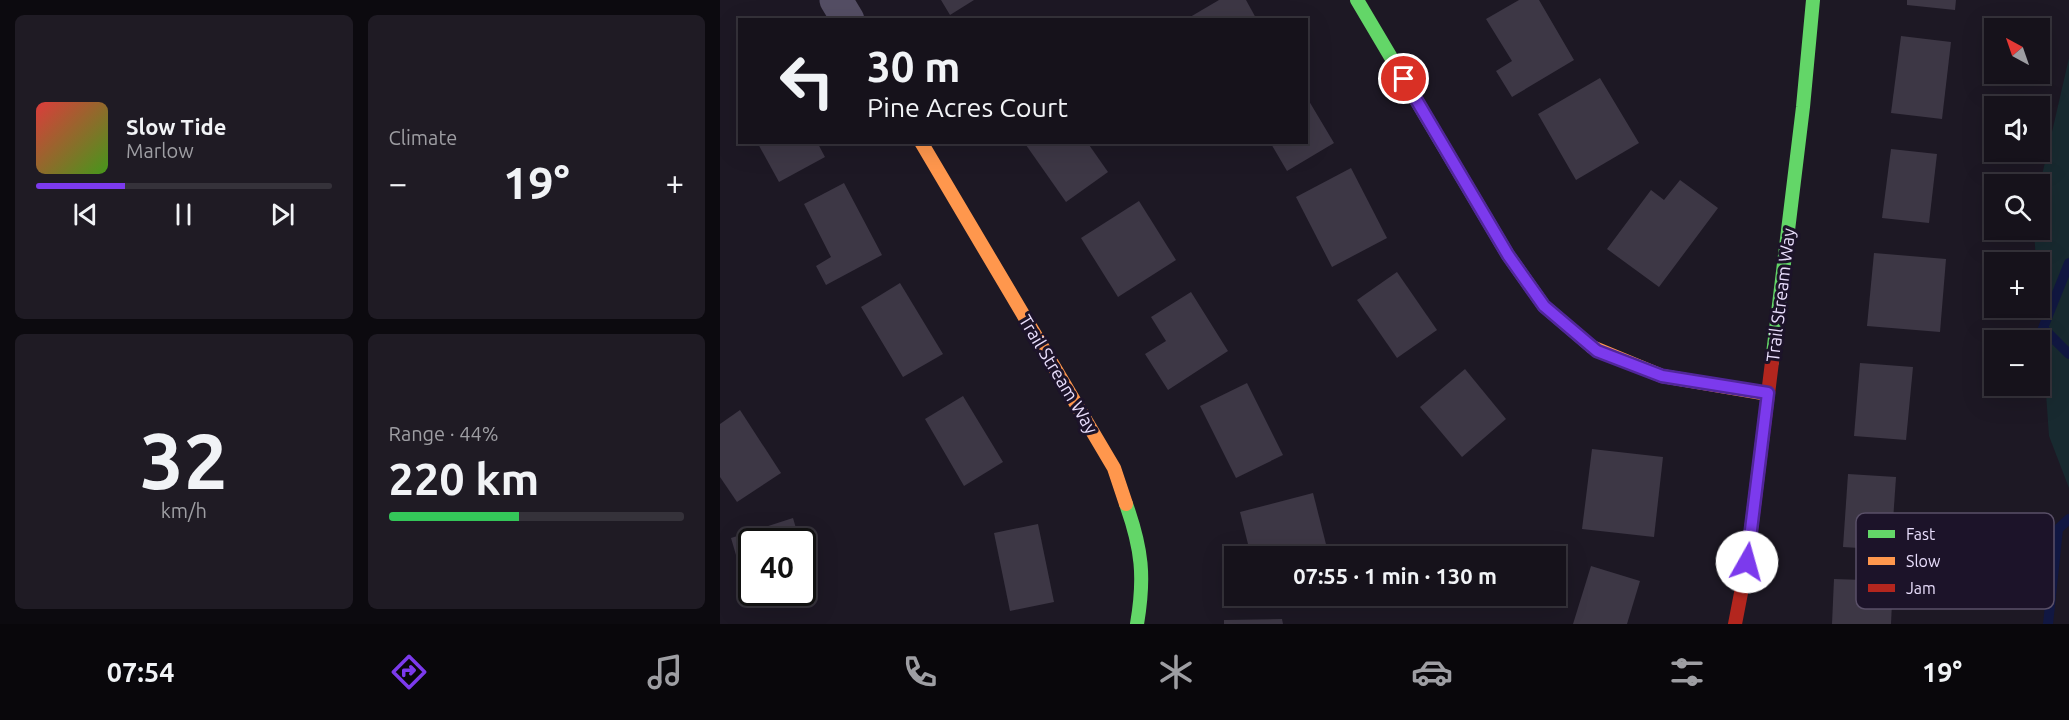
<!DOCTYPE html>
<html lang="en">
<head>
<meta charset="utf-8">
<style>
  :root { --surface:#16121b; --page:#1f1b24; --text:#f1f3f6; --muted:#9e9ea3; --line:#35323a; --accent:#7c3aed }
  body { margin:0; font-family:Ubuntu,sans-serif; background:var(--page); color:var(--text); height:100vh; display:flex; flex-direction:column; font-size:22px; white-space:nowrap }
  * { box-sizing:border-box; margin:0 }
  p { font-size:20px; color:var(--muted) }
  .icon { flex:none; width:33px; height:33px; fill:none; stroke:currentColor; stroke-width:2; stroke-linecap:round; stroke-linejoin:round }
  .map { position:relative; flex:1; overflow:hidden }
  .details { display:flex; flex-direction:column; gap:15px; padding:15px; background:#0c0a0f; width:720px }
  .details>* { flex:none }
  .hud { position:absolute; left:18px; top:18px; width:570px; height:126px; border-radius:0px; box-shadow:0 6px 24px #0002,0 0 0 2px var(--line); background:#16121b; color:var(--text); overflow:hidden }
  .needle { width:39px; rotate:320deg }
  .buttons { position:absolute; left:1264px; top:18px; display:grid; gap:12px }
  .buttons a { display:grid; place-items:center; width:66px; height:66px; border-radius:0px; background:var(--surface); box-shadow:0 6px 24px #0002,0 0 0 2px var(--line); font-size:30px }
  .speed { position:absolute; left:18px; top:528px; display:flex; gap:12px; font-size:30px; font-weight:700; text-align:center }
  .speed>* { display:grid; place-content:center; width:78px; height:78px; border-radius:50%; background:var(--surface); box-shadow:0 6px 24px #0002,0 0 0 2px var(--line); line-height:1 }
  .speed .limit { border:3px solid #111; border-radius:9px; background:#fff; color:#111 }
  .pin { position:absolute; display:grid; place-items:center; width:51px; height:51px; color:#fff; margin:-26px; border:3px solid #fff; border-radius:50%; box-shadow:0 2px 6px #0007 }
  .me { position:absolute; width:66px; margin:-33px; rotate:7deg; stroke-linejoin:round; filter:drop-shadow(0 0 4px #0008) }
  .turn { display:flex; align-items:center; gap:21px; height:126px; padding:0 30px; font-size:27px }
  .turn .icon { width:78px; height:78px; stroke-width:2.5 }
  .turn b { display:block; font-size:42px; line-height:51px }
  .big { font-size:45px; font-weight:700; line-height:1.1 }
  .details .card { flex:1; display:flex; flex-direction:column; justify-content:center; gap:9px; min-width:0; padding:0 21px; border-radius:9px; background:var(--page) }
  .details .dial { align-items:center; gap:0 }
  .dial b { font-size:78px; line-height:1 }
  .song { display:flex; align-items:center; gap:18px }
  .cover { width:72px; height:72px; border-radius:9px; background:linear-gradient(135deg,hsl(0 70% 55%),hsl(100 70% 35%)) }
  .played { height:6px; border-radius:3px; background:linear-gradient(90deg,var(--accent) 30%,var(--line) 30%) }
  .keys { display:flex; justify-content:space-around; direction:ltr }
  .heat { display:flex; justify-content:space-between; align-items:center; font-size:33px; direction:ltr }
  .charge { height:9px; border-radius:4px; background:linear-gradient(90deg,#34c759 44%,var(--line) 0) }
  .details .tiles { flex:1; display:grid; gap:15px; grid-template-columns:repeat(2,1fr) }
  .trip { position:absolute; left:504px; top:546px; width:342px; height:60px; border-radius:0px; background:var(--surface); box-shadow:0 6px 24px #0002,0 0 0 2px var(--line); font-weight:700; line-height:60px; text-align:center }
  .menu { display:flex; height:96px; justify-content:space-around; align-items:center; background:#09070b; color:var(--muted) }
  .menu .icon { width:42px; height:42px }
  .menu .selected { color:var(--accent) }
  .menu b { font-size:27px; color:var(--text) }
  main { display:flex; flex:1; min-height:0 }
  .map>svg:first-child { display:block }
  .green { fill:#182a30 }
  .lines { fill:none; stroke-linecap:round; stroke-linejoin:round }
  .stream { stroke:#111742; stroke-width:10 }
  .building { fill:#3d3745 }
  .street { stroke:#544e64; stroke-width:33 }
  .fast { stroke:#63d668; stroke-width:14 }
  .slow { stroke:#ff974d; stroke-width:14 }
  .jam { stroke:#b3261e; stroke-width:14 }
  .route-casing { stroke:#51269a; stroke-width:15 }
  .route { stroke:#7c3aed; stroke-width:10 }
  .labels { text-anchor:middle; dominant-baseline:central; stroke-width:6; stroke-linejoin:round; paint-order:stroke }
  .street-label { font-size:18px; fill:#e9defc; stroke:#1c1329 }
  .key { fill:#1c1329; stroke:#5a5068; stroke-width:1.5 }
  .key-label { font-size:16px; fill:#e9defc }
</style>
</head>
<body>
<main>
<section class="details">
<div class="tiles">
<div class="card">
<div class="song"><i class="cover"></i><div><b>Slow Tide</b><p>Marlow</p></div></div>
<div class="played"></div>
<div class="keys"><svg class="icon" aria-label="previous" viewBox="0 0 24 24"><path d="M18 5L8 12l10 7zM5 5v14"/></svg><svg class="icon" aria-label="pause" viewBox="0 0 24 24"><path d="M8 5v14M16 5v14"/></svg><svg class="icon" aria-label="next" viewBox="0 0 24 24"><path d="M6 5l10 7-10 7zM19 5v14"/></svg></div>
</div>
<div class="card"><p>Climate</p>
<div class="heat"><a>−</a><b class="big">19°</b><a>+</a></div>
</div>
<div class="card dial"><b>32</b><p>km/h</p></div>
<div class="card"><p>Range · 44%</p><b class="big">220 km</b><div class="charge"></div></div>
</div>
</section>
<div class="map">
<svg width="1349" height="624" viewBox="0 0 1349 624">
  <rect width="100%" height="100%" fill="#1d1824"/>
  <path class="green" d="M 1349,58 L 1349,488 L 1329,436 L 1320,308 L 1320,262 L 1316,262 L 1314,230 L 1320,230 L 1320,184 Z"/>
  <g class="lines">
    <g class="stream">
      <path d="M 1349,263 L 1323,328 L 1349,354"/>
      <path d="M 1328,624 L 1338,529 L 1349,519"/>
    </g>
  </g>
  <g class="building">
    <path d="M 221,0 L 254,0 L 230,15 Z"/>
    <path d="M 499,0 L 526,0 L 537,20 L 465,20 Z"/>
    <path d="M 799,0 L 819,0 L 854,60 L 792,97 L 776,71 L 792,61 L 766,19 Z"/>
    <path d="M 1187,0 L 1236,0 L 1235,10 L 1187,5 Z"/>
    <path d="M 1181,36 L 1231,42 L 1222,119 L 1171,113 Z"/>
    <path d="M 880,78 L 919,143 L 856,180 L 818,114 Z"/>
    <path d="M 586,96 L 614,143 L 567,171 L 550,142 L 586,142 Z"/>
    <path d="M 37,142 L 97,142 L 105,157 L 59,182 Z"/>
    <path d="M 310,142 L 367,142 L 388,172 L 346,202 L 306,145 Z"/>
    <path d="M 1171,149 L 1217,154 L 1209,223 L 1162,218 Z"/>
    <path d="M 631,168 L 667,238 L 612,267 L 576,197 Z"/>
    <path d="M 960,180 L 998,208 L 939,287 L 887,249 L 931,190 L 944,200 Z"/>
    <path d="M 124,183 L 162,255 L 106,285 L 96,266 L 111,257 L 84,204 Z"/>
    <path d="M 419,201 L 456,260 L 398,297 L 361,238 Z"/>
    <path d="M 1154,253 L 1226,259 L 1220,332 L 1147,326 Z"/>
    <path d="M 677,272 L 717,330 L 677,358 L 637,300 Z"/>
    <path d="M 180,283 L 223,354 L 183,377 L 141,307 Z"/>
    <path d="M 471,292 L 508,351 L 448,390 L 425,354 L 446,341 L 431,317 Z"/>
    <path d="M 1140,363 L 1193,367 L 1186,440 L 1134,436 Z"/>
    <path d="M 745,369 L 786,419 L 742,457 L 700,407 Z"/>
    <path d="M 527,383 L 563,455 L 516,478 L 480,406 Z"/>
    <path d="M 243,396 L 283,462 L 244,486 L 205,419 Z"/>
    <path d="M 20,410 L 61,473 L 17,502 L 0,477 L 0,424 Z"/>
    <path d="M 872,449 L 943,457 L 934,537 L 862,529 Z"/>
    <path d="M 1128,474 L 1176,477 L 1171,550 L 1123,547 Z"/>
    <path d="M 593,493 L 609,556 L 531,556 L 520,512 Z"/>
    <path d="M 73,518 L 80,542 L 32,542 L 32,592 L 73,593 L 31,606 L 11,538 Z"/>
    <path d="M 318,524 L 334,602 L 290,611 L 274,533 Z"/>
    <path d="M 82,550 L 94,587 L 82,590 Z"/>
    <path d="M 871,566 L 920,581 L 907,624 L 853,624 Z"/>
    <path d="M 1114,579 L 1173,581 L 1171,624 L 1112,624 Z"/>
    <path d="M 562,619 L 563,624 L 504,624 L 504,620 Z"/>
  </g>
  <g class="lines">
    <path class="street" d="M 116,0 L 128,20"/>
    <g class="fast">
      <path d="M 637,0 L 788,255 L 824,306 L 872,347"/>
      <path d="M 1052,362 L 1083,107 L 1093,0"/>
      <path d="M 406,504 C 422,549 425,577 417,624"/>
    </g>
    <g class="slow">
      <path d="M 201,142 L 394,468 L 406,504"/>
      <path d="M 872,347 L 942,376 L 1048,394"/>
    </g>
    <path class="jam" d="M 1015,624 L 1027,562 L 1052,362"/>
  </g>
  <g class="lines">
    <defs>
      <path id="route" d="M 684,79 L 788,255 L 824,306 L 877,351 L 942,376 L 1048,393 L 1027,562"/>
    </defs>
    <use href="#route" class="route-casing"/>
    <use href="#route" class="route"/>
  </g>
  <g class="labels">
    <g class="street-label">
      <text transform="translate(1060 295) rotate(-83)">Trail Stream Way</text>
      <text transform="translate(339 374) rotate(59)">Trail Stream Way</text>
    </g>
  </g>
  <rect x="1136" y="513" width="198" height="96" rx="9" class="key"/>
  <rect x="1148" y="530" width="27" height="8" fill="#63d668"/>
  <rect x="1148" y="557" width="27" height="8" fill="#ff974d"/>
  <rect x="1148" y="584" width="27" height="8" fill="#b3261e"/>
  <g class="key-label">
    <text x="1186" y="540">Fast</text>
    <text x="1186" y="567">Slow</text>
    <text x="1186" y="594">Jam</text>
  </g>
</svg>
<div class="buttons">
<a><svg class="needle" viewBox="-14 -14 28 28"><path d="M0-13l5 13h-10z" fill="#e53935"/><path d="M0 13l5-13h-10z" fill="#9e9ea3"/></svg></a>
<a><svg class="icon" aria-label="sound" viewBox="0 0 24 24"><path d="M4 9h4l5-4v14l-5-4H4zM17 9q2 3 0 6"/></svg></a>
<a><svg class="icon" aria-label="search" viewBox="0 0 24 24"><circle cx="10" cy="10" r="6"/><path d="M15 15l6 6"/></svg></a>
<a>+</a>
<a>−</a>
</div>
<div class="speed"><div class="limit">40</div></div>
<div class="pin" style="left:684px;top:79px;background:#d93025"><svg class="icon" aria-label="arrive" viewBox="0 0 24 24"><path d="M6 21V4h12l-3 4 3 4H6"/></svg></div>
<svg class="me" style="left:1027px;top:562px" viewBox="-20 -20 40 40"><circle r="19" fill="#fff"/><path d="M0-13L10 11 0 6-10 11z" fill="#7c3aed"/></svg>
<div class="trip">07:55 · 1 min · 130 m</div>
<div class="hud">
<div class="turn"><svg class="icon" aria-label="left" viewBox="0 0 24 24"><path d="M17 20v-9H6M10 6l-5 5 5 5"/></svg><div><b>30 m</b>Pine Acres Court</div></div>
</div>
</div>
</main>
<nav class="menu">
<b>07:54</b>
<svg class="icon selected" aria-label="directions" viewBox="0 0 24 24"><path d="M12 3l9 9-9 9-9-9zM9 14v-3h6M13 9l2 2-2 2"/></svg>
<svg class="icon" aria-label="music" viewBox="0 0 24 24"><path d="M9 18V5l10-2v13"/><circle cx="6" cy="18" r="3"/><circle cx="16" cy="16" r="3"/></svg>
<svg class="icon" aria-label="phone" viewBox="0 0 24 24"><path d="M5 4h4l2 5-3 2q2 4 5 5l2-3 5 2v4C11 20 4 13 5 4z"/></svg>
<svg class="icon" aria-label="climate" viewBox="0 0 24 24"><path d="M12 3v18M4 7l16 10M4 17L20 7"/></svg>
<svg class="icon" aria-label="car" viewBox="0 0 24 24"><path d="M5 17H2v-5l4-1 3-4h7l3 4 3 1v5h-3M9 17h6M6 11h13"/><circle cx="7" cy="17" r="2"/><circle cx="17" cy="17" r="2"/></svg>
<svg class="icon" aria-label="filters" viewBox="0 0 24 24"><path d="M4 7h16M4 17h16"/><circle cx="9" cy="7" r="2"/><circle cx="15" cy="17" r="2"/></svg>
<b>19°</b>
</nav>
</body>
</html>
